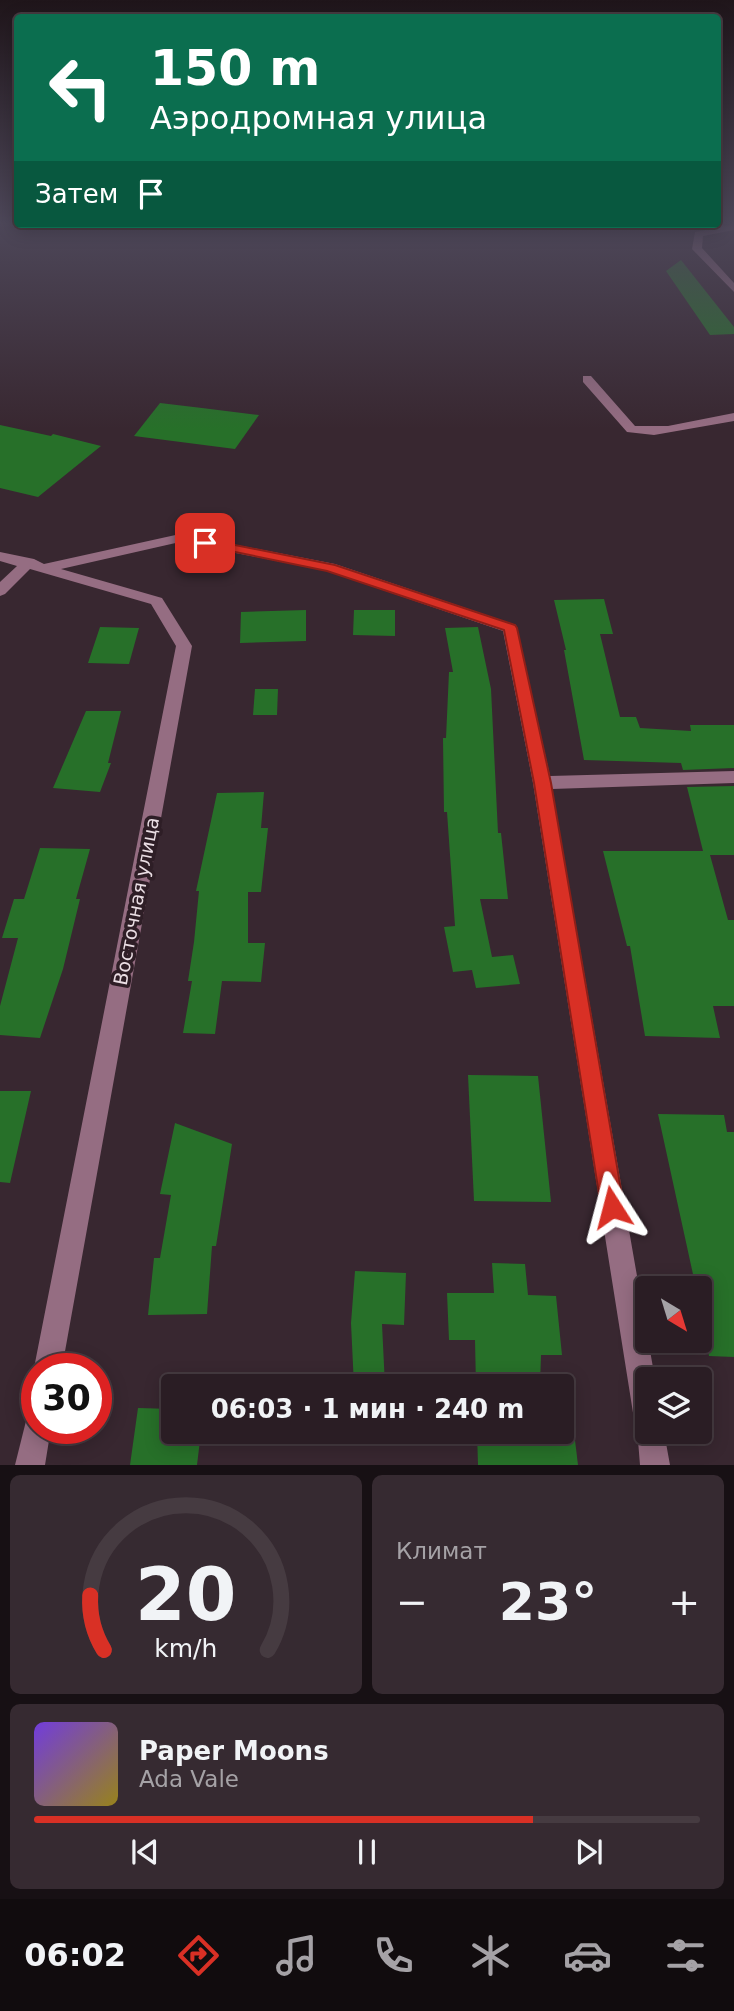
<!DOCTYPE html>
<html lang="ru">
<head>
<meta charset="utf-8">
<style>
  :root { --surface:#2a1d24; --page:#362a31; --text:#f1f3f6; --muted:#a5a2a6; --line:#463b41; --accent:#d93025 }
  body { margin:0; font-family:"DejaVu Sans",sans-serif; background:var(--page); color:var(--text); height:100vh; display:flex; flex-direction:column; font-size:26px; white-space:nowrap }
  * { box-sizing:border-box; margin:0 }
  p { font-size:23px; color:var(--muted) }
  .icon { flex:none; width:38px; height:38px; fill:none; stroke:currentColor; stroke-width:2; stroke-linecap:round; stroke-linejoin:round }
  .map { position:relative; height:1465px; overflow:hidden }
  .drawer { display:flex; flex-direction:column; gap:10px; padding:10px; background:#171014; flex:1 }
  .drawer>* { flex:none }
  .top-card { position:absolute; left:14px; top:14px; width:707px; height:214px; border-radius:7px; box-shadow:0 4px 18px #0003,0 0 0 2px var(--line); background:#0b6e4f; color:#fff; overflow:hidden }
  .needle { width:46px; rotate:142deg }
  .fabs { position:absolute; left:635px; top:1276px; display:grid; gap:14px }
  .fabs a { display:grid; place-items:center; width:77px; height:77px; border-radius:7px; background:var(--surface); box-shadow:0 4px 18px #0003,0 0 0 2px var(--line); font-size:35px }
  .speed { position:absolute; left:21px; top:1353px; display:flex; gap:14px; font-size:35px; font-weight:700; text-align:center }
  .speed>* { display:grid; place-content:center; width:91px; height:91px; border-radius:50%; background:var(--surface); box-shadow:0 4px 18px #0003,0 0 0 2px var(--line); line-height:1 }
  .speed .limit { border:10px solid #d22; background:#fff; color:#111 }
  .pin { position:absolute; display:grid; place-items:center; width:60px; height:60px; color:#fff; margin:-30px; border-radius:14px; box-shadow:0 4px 10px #0006 }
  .me { position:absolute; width:77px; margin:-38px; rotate:351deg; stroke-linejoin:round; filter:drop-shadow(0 0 5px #0008) }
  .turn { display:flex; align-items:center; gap:24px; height:147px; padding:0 21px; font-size:32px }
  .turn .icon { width:91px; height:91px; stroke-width:2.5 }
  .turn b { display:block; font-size:49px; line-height:60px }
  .then { display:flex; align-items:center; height:66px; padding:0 21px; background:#0003; gap:14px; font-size:26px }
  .big { font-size:52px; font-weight:800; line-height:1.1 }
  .drawer .tile { flex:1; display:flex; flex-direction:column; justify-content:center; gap:10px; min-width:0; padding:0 24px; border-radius:10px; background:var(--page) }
  .drawer .dial { align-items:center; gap:0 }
  .dial svg { height:182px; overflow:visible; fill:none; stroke:var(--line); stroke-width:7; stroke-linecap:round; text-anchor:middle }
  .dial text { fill:var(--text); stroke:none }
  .song { display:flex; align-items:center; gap:21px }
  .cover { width:84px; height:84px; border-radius:10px; background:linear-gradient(135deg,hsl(260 70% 55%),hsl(50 70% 35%)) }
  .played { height:7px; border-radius:4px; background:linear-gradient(90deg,var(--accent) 75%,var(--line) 75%) }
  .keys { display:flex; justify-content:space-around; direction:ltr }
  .heat { display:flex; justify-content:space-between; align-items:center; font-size:38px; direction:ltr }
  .drawer .tiles { flex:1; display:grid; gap:10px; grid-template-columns:1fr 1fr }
  .tile:last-child { grid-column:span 2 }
  .trip { position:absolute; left:161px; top:1374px; width:413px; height:70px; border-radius:7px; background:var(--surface); box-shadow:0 4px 18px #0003,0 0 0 2px var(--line); font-weight:800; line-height:70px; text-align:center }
  .tabs { display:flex; height:112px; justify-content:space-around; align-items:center; background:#110c0e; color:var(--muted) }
  .tabs .icon { width:49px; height:49px }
  .tabs .selected { color:var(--accent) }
  .tabs b { font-size:32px; color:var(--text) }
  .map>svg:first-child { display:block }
  .building { fill:#277029 }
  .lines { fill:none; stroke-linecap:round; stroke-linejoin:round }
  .minor { fill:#956d82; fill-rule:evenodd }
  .route { fill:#d93025; stroke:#8d1f18; stroke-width:2 }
  .labels { text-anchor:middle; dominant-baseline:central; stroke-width:7; stroke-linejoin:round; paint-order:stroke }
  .street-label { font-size:19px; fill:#eadee4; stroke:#2e1e26 }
</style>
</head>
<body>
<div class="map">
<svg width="734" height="1465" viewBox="0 0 734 1465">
  <rect width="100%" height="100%" fill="#382730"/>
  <g class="building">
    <path d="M 681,260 L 734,327 L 734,334 L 710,335 L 666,271 Z"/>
    <path d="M 160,403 L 202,408 L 259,415 L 235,449 L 134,436 Z"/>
    <path d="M 0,425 L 51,436 L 53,434 L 101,446 L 38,497 L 0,488 Z"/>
    <path d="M 604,599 L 613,634 L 600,634 L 620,717 L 636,717 L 640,728 L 691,731 L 690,725 L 734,725 L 734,768 L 683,770 L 681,763 L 584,760 L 564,650 L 566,650 L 554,600 Z"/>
    <path d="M 306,610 L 306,641 L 240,643 L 241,612 Z"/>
    <path d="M 354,610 L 395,610 L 395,636 L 353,635 Z"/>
    <path d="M 100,627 L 139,628 L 129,664 L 88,663 Z"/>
    <path d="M 478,627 L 491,689 L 498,833 L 501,833 L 508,899 L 480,899 L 492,957 L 513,955 L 520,984 L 476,988 L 472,970 L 453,972 L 444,927 L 455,926 L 447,812 L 444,812 L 443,738 L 446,738 L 449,672 L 453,672 L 445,628 Z"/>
    <path d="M 255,689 L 278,689 L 277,715 L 253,715 Z"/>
    <path d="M 86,711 L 121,711 L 108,763 L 111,763 L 100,792 L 53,788 Z"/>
    <path d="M 734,786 L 734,855 L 710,855 L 728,920 L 734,920 L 734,1006 L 713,1006 L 720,1038 L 645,1036 L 630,946 L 627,946 L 603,851 L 703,851 L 687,787 Z"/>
    <path d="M 264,792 L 261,828 L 268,828 L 261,892 L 248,892 L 248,943 L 265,943 L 261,982 L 222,981 L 215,1034 L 183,1033 L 192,981 L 188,981 L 194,942 L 199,891 L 196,891 L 217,793 Z"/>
    <path d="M 40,848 L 90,849 L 76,899 L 80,899 L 63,969 L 40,1038 L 0,1035 L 0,1006 L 18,938 L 2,938 L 14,899 L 24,899 Z"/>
    <path d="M 468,1075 L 538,1076 L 551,1202 L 474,1201 Z"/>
    <path d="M 0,1091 L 31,1091 L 10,1183 L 0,1182 Z"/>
    <path d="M 658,1114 L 724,1115 L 727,1132 L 734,1132 L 734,1357 L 709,1356 L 700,1311 L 700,1288 L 696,1288 Z"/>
    <path d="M 175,1123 L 232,1144 L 216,1246 L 212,1246 L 207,1314 L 148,1315 L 154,1258 L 160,1258 L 171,1195 L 160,1194 Z"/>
    <path d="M 492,1263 L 525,1264 L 528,1295 L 556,1296 L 562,1355 L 541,1355 L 540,1386 L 476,1386 L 475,1340 L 449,1340 L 447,1293 L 494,1293 Z"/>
    <path d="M 355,1271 L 406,1273 L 404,1325 L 382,1324 L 385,1386 L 354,1386 L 351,1323 Z"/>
    <path d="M 138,1408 L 173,1409 L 173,1432 L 201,1432 L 197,1465 L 130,1465 Z"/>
    <path d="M 477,1432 L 574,1432 L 578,1465 L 478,1465 Z"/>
  </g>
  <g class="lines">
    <g class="minor">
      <path d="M 635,224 L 710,224 L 714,228 L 734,224 L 734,230 L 703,236 L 702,248 L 734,283 L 734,292 L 692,249 L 695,232 L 706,230 L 640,227 Z"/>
      <path d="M 583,376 L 591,376 L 635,426 L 668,426 L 734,413 L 734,421 L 654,435 L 627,432 L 583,382 Z"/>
      <path d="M 180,534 L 335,564 L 516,625 L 550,776 L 734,771 L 734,783 L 552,789 L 655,1379 L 648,1379 L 648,1432 L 664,1432 L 670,1465 L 640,1465 L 637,1428 L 634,1419 L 533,783 L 503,631 L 327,571 L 180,542 L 61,569 L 162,598 L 192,646 L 62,1368 L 37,1368 L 37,1374 L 34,1368 L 176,646 L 151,604 L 30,569 L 5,594 L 0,596 L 0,582 L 17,566 L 0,561 L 0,552 L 34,559 L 44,564 Z"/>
      <path d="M 37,1413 L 37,1428 L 51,1428 L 45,1465 L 15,1465 L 27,1417 Z"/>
    </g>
  </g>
  <linearGradient id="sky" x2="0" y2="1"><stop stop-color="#1f151a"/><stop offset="0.52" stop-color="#4d4759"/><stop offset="1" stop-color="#4d4759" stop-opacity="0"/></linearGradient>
  <rect width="734" height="429" fill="url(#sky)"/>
  <path class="route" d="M 205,539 L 335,565 L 515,625 L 517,628 L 551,783 L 624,1207 L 621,1215 L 612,1218 L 604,1215 L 601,1207 L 534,783 L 504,630 L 327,571 L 201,545 L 199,543 Z"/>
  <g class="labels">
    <g class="street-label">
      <text transform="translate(136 901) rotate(-79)">Восточная улица</text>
    </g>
  </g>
</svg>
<div class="fabs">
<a><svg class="needle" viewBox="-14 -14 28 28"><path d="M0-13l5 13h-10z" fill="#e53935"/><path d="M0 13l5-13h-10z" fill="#a5a2a6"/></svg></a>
<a><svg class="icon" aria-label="layers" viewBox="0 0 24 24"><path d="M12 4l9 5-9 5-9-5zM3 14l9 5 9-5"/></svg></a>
</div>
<div class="speed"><div class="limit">30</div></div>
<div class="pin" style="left:205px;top:543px;background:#d93025"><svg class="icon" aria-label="arrive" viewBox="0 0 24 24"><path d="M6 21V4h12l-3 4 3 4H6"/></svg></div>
<svg class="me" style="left:612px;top:1207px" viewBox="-20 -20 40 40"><path d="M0-17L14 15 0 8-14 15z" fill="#d93025" stroke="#fff" stroke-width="4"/></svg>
<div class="trip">06:03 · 1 мин · 240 m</div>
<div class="top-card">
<div class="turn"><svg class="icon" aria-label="left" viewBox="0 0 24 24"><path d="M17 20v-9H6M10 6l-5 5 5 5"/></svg><div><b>150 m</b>Аэродромная улица</div></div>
<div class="then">Затем<svg class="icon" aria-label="arrive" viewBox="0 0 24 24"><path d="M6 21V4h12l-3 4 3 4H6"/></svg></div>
</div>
</div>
<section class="drawer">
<div class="tiles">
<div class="tile dial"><svg viewBox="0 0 100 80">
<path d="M14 69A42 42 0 1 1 86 69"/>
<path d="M14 69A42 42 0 0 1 8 45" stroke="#d93025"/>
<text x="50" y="56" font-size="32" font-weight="700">20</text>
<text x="50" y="72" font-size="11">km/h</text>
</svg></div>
<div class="tile"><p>Климат</p>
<div class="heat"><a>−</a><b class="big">23°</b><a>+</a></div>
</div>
<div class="tile">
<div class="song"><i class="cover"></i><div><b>Paper Moons</b><p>Ada Vale</p></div></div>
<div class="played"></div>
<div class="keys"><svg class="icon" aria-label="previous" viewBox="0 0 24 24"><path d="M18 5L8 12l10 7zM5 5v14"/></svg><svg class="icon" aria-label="pause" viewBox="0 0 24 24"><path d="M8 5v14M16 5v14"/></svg><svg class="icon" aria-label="next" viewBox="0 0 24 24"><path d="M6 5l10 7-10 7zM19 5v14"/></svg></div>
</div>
</div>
</section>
<nav class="tabs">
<b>06:02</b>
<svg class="icon selected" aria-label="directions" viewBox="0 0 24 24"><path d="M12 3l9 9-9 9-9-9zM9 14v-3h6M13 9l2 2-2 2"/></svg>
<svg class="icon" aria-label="music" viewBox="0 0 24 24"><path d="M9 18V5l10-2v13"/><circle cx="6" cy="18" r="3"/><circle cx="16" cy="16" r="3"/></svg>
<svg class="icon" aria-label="phone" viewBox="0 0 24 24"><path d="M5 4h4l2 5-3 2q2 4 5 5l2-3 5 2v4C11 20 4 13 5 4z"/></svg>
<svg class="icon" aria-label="climate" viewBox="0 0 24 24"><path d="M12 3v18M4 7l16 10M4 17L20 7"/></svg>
<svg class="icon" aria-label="car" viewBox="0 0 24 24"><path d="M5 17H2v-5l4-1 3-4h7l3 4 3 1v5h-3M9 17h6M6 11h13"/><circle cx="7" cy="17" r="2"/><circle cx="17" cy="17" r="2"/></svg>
<svg class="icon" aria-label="filters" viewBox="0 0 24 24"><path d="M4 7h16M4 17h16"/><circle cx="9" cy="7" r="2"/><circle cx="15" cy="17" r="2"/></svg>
</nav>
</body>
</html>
